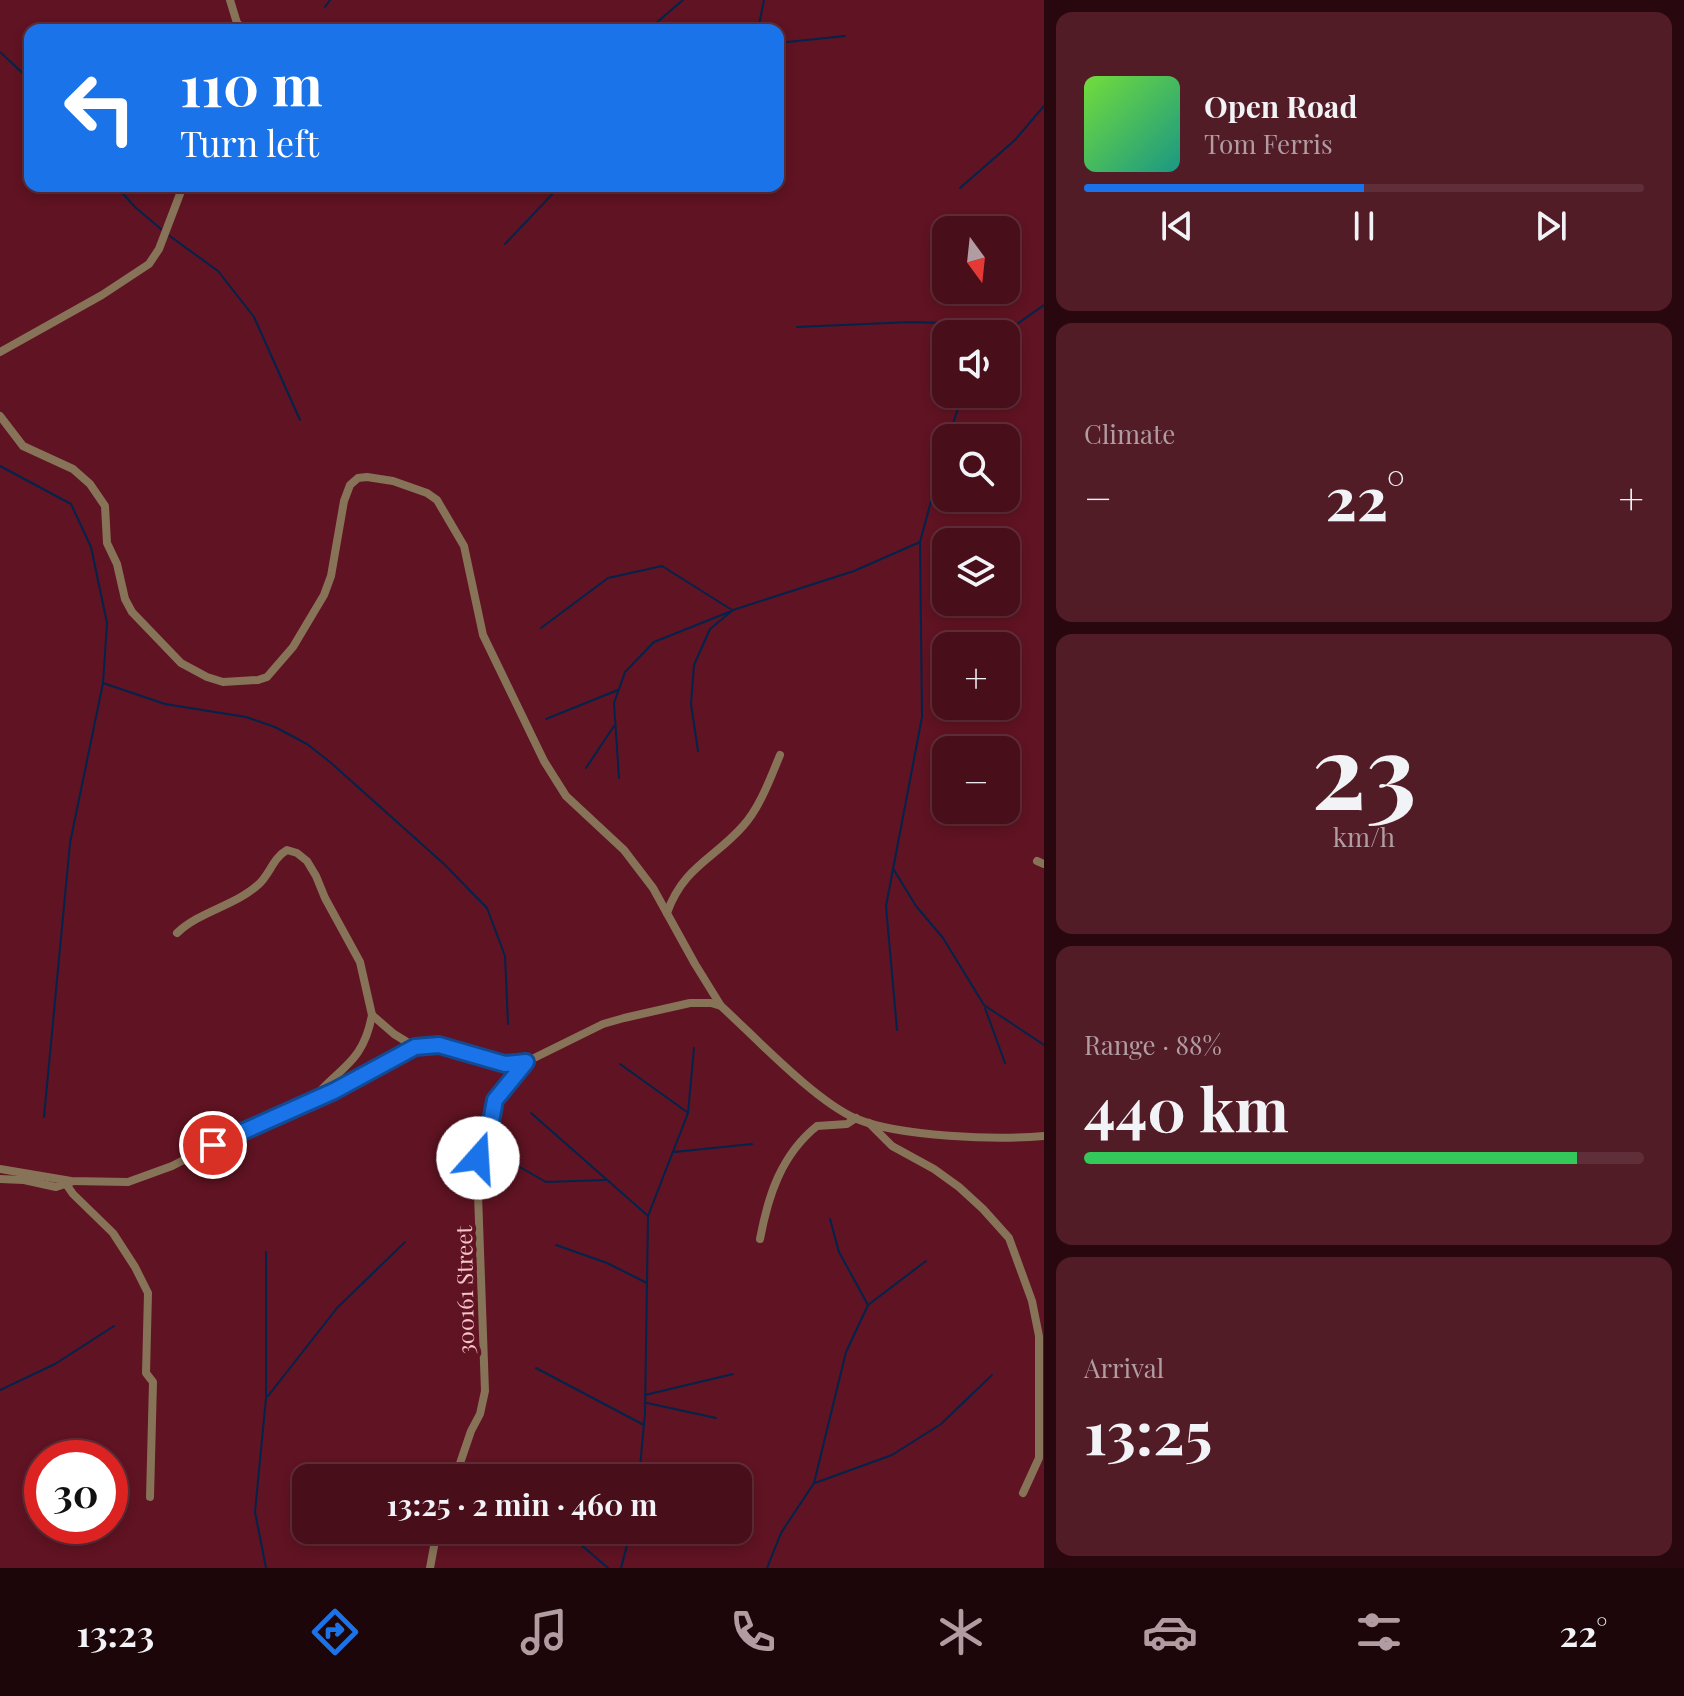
<!DOCTYPE html>
<html lang="en">
<head>
<meta charset="utf-8">
<style>
  :root { --surface:#480e1a; --page:#521c27; --text:#f1f3f6; --muted:#b19ca2; --line:#602e39; --accent:#1a73e8 }
  body { margin:0; font-family:"Playfair Display",serif; background:var(--page); color:var(--text); height:100vh; display:flex; flex-direction:column; font-size:30px; white-space:nowrap }
  * { box-sizing:border-box; margin:0 }
  p { font-size:26px; color:var(--muted) }
  .icon { flex:none; width:44px; height:44px; fill:none; stroke:currentColor; stroke-width:2; stroke-linecap:round; stroke-linejoin:round }
  .map { position:relative; flex:1; overflow:hidden }
  .details { display:flex; flex-direction:column; gap:12px; padding:12px; background:#28080e; width:640px }
  .details>* { flex:none }
  .top-card { position:absolute; left:24px; top:24px; width:760px; height:168px; border-radius:16px; box-shadow:0 4px 12px #0003,0 0 0 2px var(--line); background:#1a73e8; color:#fff; overflow:hidden }
  .needle { width:52px; rotate:165deg }
  .buttons { position:absolute; left:932px; top:216px; display:grid; gap:16px }
  .buttons a { display:grid; place-items:center; width:88px; height:88px; border-radius:16px; background:var(--surface); box-shadow:0 4px 12px #0003,0 0 0 2px var(--line); font-size:40px }
  .speed { position:absolute; left:24px; top:1440px; display:flex; gap:16px; font-size:40px; font-weight:700; text-align:center }
  .speed>* { display:grid; place-content:center; width:104px; height:104px; border-radius:50%; background:var(--surface); box-shadow:0 4px 12px #0003,0 0 0 2px var(--line); line-height:1 }
  .speed .limit { border:12px solid #d22; background:#fff; color:#111 }
  .pin { position:absolute; display:grid; place-items:center; width:68px; height:68px; color:#fff; margin:-34px; border:4px solid #fff; border-radius:50%; box-shadow:0 2px 8px #0007 }
  .me { position:absolute; width:88px; margin:-44px; rotate:19deg; stroke-linejoin:round; filter:drop-shadow(0 0 6px #0008) }
  .turn { display:flex; align-items:center; gap:28px; height:168px; padding:0 24px; font-size:36px }
  .turn .icon { width:104px; height:104px; stroke-width:2.5 }
  .turn b { display:block; font-size:56px; line-height:68px }
  .big { font-size:60px; font-weight:700; line-height:1.1 }
  .details .tile { flex:1; display:flex; flex-direction:column; justify-content:center; gap:12px; min-width:0; padding:0 28px; border-radius:16px; background:var(--page) }
  .details .dial { align-items:center; gap:0 }
  .dial b { font-size:104px; line-height:1 }
  .song { display:flex; align-items:center; gap:24px }
  .cover { width:96px; height:96px; border-radius:12px; background:linear-gradient(135deg,hsl(100 70% 55%),hsl(170 70% 35%)) }
  .played { height:8px; border-radius:4px; background:linear-gradient(90deg,var(--accent) 50%,var(--line) 50%) }
  .keys { display:flex; justify-content:space-around; direction:ltr }
  .heat { display:flex; justify-content:space-between; align-items:center; font-size:44px; direction:ltr }
  .charge { height:12px; border-radius:6px; background:linear-gradient(90deg,#34c759 88%,var(--line) 0) }
  .trip { position:absolute; left:292px; top:1464px; width:460px; height:80px; border-radius:16px; background:var(--surface); box-shadow:0 4px 12px #0003,0 0 0 2px var(--line); font-weight:700; line-height:80px; text-align:center }
  .tabs { display:flex; height:128px; justify-content:space-around; align-items:center; background:#1d060a; color:var(--muted) }
  .tabs .icon { width:56px; height:56px }
  .tabs .active { color:var(--accent) }
  .tabs b { font-size:36px; color:var(--text) }
  main { display:flex; flex:1; min-height:0 }
  .map>svg:first-child { display:block }
  .lines { fill:none; stroke-linecap:round; stroke-linejoin:round }
  .stream { stroke:#02234b; stroke-width:2 }
  .minor { stroke:#877358; stroke-width:8 }
  .route-casing { stroke:#114b97; stroke-width:20 }
  .route { stroke:#1a73e8; stroke-width:14 }
  .labels { text-anchor:middle; dominant-baseline:central; stroke-width:8; stroke-linejoin:round; paint-order:stroke }
  .street-label { font-size:22px; fill:#f5c5c7; stroke:#601322 }
</style>
</head>
<body>
<main>
<div class="map">
<svg width="1044" height="1568" viewBox="0 0 1044 1568">
  <rect width="100%" height="100%" fill="#601322"/>
  <g class="lines">
    <g class="stream">
      <path d="M 325,7 L 330,0"/>
      <path d="M 648,30 L 683,0"/>
      <path d="M 758,30 L 764,0"/>
      <path d="M 778,43 L 845,36"/>
      <path d="M 0,52 L 30,80"/>
      <path d="M 116,186 L 135,207 L 162,230"/>
      <path d="M 960,188 L 1015,140 L 1044,106"/>
      <path d="M 167,234 L 218,271 L 254,317 L 300,420"/>
      <path d="M 505,244 L 560,186"/>
      <path d="M 797,327 L 911,322 L 1015,325"/>
      <path d="M 1003,334 L 1044,305"/>
      <path d="M 948,438 L 963,394"/>
      <path d="M 0,466 L 71,504 L 91,547 L 107,623 L 103,683 L 70,843 L 44,1117"/>
      <path d="M 541,628 L 608,578 L 662,566 L 732,610"/>
      <path d="M 103,683 L 165,704 L 246,717 L 275,727 L 307,744 L 330,762 L 444,864 L 487,908 L 505,956 L 508,1024"/>
      <path d="M 546,719 L 618,690"/>
      <path d="M 698,751 L 691,704 L 694,665 L 710,629 L 733,610 L 854,571 L 920,542"/>
      <path d="M 586,768 L 614,726"/>
      <path d="M 619,778 L 614,703 L 625,672 L 654,642 L 729,612"/>
      <path d="M 894,870 L 916,906 L 943,938 L 984,1005 L 1044,1045"/>
      <path d="M 985,1008 L 1005,1063"/>
      <path d="M 897,1030 L 886,906 L 922,717 L 920,542 L 946,446"/>
      <path d="M 620,1064 L 687,1112"/>
      <path d="M 531,1113 L 647,1215"/>
      <path d="M 674,1152 L 752,1144"/>
      <path d="M 518,1166 L 546,1182 L 605,1180"/>
      <path d="M 830,1219 L 839,1252 L 868,1305"/>
      <path d="M 556,1245 L 607,1263 L 647,1283"/>
      <path d="M 266,1252 L 266,1398 L 255,1512 L 266,1568"/>
      <path d="M 536,1368 L 644,1425"/>
      <path d="M 0,1390 L 55,1364 L 114,1326"/>
      <path d="M 645,1395 L 733,1374"/>
      <path d="M 268,1396 L 337,1308 L 405,1242"/>
      <path d="M 647,1403 L 716,1418"/>
      <path d="M 639,1478 L 645,1413 L 648,1216 L 688,1113 L 694,1048"/>
      <path d="M 815,1483 L 892,1455 L 941,1424 L 992,1375"/>
      <path d="M 564,1530 L 608,1568"/>
      <path d="M 621,1568 L 631,1530"/>
      <path d="M 767,1568 L 781,1533 L 814,1483 L 846,1352 L 868,1305 L 926,1261"/>
    </g>
    <g class="minor">
      <path d="M 230,0 L 237,23 L 245,30"/>
      <path d="M 0,352 L 102,295 L 149,264 L 159,249 L 183,186"/>
      <path d="M 0,416 L 23,446 L 73,469 L 90,484 L 105,506 L 107,543 L 117,564 L 125,599 L 132,612 L 181,663 L 207,677 L 223,682 L 258,680 L 267,677 L 293,647 L 324,595 L 331,576 L 344,501 L 350,485 L 358,478 L 367,477 L 393,481 L 427,493 L 437,500 L 464,546 L 483,635 L 544,761 L 566,796 L 624,850 L 653,888 L 695,964 L 721,1006"/>
      <path d="M 1037,861 L 1044,864"/>
      <path d="M 667,913 C 683,867 714,859 743,826 C 760,807 770,779 780,755"/>
      <path d="M 177,933 C 200,911 235,906 259,884 C 270,874 273,858 287,850 L 297,853 L 307,861 L 316,876 L 325,898 L 360,962 L 372,1015 L 394,1034 L 415,1047"/>
      <path d="M 312,1100 C 339,1067 363,1064 372,1015"/>
      <path d="M 869,1123 L 892,1146 L 934,1169 L 959,1187 L 983,1209 L 1009,1238 L 1032,1301 L 1039,1336 L 1039,1458 L 1023,1493"/>
      <path d="M 0,1169 L 71,1181 L 128,1182 L 172,1166 L 213,1145 L 334,1091 L 415,1047 L 439,1045 L 505,1064 L 526,1062 L 603,1024 L 624,1018 L 690,1003 L 711,1003 L 721,1006 C 755,1037 816,1102 857,1119 C 901,1137 996,1140 1044,1136"/>
      <path d="M 0,1179 L 24,1180 L 56,1187 L 71,1182"/>
      <path d="M 66,1184 L 73,1194 L 113,1233 L 135,1267 L 148,1293 L 146,1373 L 153,1382 L 150,1497"/>
      <path d="M 760,1239 C 768,1196 781,1155 817,1126 L 847,1124 L 856,1118"/>
      <path d="M 455,1478 L 471,1431 L 480,1414 L 485,1391 L 477,1166 L 480,1144 L 490,1127 L 495,1100 L 526,1062"/>
      <path d="M 430,1568 L 437,1530"/>
    </g>
  </g>
  <g class="lines">
    <defs>
      <path id="route" d="M 213,1145 L 334,1091 L 415,1047 L 439,1045 L 505,1064 L 526,1062 L 495,1100 L 490,1127 L 480,1144 L 478,1158"/>
    </defs>
    <use href="#route" class="route-casing"/>
    <use href="#route" class="route"/>
  </g>
  <g class="labels">
    <g class="street-label">
      <text transform="translate(464 1290) rotate(-91)">300161 Street</text>
    </g>
  </g>
</svg>
<div class="buttons">
<a><svg class="needle" viewBox="-14 -14 28 28"><path d="M0-13l5 13h-10z" fill="#e53935"/><path d="M0 13l5-13h-10z" fill="#b19ca2"/></svg></a>
<a><svg class="icon" aria-label="sound" viewBox="0 0 24 24"><path d="M4 9h4l5-4v14l-5-4H4zM17 9q2 3 0 6"/></svg></a>
<a><svg class="icon" aria-label="search" viewBox="0 0 24 24"><circle cx="10" cy="10" r="6"/><path d="M15 15l6 6"/></svg></a>
<a><svg class="icon" aria-label="layers" viewBox="0 0 24 24"><path d="M12 4l9 5-9 5-9-5zM3 14l9 5 9-5"/></svg></a>
<a>+</a>
<a>−</a>
</div>
<div class="speed"><div class="limit">30</div></div>
<div class="pin" style="left:213px;top:1145px;background:#d93025"><svg class="icon" aria-label="arrive" viewBox="0 0 24 24"><path d="M6 21V4h12l-3 4 3 4H6"/></svg></div>
<svg class="me" style="left:478px;top:1158px" viewBox="-20 -20 40 40"><circle r="19" fill="#fff"/><path d="M0-13L10 11 0 6-10 11z" fill="#1a73e8"/></svg>
<div class="trip">13:25 · 2 min · 460 m</div>
<div class="top-card">
<div class="turn"><svg class="icon" aria-label="left" viewBox="0 0 24 24"><path d="M17 20v-9H6M10 6l-5 5 5 5"/></svg><div><b>110 m</b>Turn left</div></div>
</div>
</div>
<section class="details">
<div class="tile">
<div class="song"><i class="cover"></i><div><b>Open Road</b><p>Tom Ferris</p></div></div>
<div class="played"></div>
<div class="keys"><svg class="icon" aria-label="previous" viewBox="0 0 24 24"><path d="M18 5L8 12l10 7zM5 5v14"/></svg><svg class="icon" aria-label="pause" viewBox="0 0 24 24"><path d="M8 5v14M16 5v14"/></svg><svg class="icon" aria-label="next" viewBox="0 0 24 24"><path d="M6 5l10 7-10 7zM19 5v14"/></svg></div>
</div>
<div class="tile"><p>Climate</p>
<div class="heat"><a>−</a><b class="big">22°</b><a>+</a></div>
</div>
<div class="tile dial"><b>23</b><p>km/h</p></div>
<div class="tile"><p>Range · 88%</p><b class="big">440 km</b><div class="charge"></div></div>
<div class="tile"><p>Arrival</p><b class="big">13:25</b></div>
</section>
</main>
<nav class="tabs">
<b>13:23</b>
<svg class="icon active" aria-label="directions" viewBox="0 0 24 24"><path d="M12 3l9 9-9 9-9-9zM9 14v-3h6M13 9l2 2-2 2"/></svg>
<svg class="icon" aria-label="music" viewBox="0 0 24 24"><path d="M9 18V5l10-2v13"/><circle cx="6" cy="18" r="3"/><circle cx="16" cy="16" r="3"/></svg>
<svg class="icon" aria-label="phone" viewBox="0 0 24 24"><path d="M5 4h4l2 5-3 2q2 4 5 5l2-3 5 2v4C11 20 4 13 5 4z"/></svg>
<svg class="icon" aria-label="climate" viewBox="0 0 24 24"><path d="M12 3v18M4 7l16 10M4 17L20 7"/></svg>
<svg class="icon" aria-label="car" viewBox="0 0 24 24"><path d="M5 17H2v-5l4-1 3-4h7l3 4 3 1v5h-3M9 17h6M6 11h13"/><circle cx="7" cy="17" r="2"/><circle cx="17" cy="17" r="2"/></svg>
<svg class="icon" aria-label="filters" viewBox="0 0 24 24"><path d="M4 7h16M4 17h16"/><circle cx="9" cy="7" r="2"/><circle cx="15" cy="17" r="2"/></svg>
<b>22°</b>
</nav>
</body>
</html>
